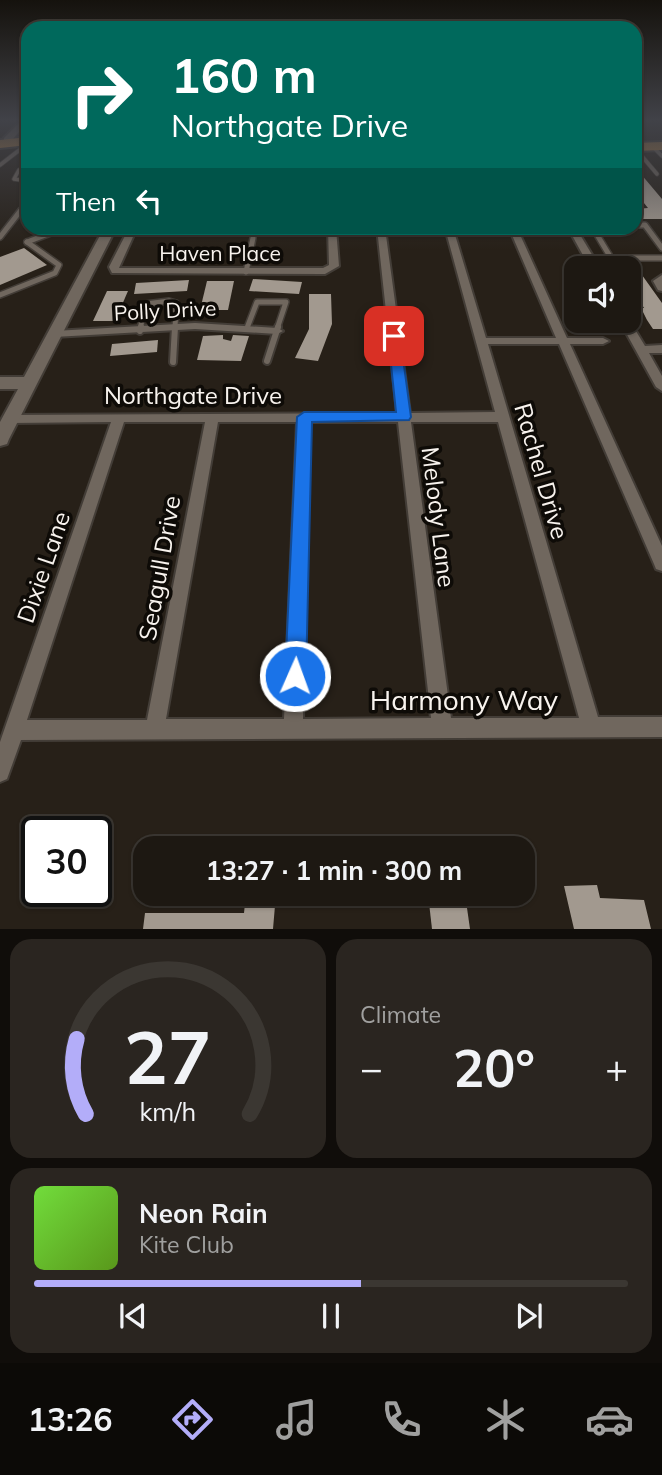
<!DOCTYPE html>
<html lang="en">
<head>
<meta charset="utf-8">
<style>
  :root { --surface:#1d1812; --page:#2a2520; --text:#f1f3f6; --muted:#a0a09f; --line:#3b3732; --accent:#b3adf9 }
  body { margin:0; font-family:Mulish,sans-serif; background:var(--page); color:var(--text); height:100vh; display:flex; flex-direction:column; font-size:26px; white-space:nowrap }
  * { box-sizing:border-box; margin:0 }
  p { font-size:23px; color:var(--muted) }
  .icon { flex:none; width:38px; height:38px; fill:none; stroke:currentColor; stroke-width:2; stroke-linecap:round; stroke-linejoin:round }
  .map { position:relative; height:929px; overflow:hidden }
  .panel { display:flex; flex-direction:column; gap:10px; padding:10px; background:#100d0a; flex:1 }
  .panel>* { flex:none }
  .top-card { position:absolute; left:21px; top:21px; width:621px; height:214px; border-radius:21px; box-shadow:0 2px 5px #0004,0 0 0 2px var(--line); background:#00695c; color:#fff; overflow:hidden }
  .fabs { position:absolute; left:564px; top:256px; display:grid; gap:14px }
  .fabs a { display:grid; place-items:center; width:77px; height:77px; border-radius:14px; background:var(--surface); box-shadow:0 2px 5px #0004,0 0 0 2px var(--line); font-size:35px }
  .speed { position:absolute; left:21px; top:816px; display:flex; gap:14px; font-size:35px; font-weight:700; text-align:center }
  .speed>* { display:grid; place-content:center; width:91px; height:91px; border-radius:50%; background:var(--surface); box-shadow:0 2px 5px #0004,0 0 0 2px var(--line); line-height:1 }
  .speed .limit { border:4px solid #111; border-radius:10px; background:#fff; color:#111 }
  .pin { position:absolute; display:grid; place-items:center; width:60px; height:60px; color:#fff; margin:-30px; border-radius:14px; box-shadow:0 4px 10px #0006 }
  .me { position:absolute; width:77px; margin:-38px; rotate:2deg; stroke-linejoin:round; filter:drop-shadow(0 0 5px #0008) }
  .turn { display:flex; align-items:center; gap:24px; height:147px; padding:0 35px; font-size:32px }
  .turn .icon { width:91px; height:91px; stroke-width:2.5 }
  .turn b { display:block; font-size:49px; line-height:60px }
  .then { display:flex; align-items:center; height:66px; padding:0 35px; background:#0003; gap:14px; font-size:26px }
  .big { font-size:52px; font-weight:700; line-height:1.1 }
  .panel .card { flex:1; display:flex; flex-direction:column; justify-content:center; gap:10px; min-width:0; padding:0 24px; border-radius:21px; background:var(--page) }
  .panel .dial { align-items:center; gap:0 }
  .dial svg { height:182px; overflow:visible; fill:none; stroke:var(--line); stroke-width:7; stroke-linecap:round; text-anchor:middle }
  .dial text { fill:var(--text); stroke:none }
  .song { display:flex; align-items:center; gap:21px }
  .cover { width:84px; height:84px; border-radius:10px; background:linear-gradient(135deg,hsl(100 70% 55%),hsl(90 70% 35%)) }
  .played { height:7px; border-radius:4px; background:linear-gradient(90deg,var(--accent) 55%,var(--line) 55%) }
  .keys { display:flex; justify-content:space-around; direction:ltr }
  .heat { display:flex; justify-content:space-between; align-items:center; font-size:38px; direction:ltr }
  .panel .tiles { flex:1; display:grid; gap:10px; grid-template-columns:1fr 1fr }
  .card:last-child { grid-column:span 2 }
  .trip { position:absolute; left:133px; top:836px; width:402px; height:70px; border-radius:21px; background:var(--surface); box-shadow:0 2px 5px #0004,0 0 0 2px var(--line); font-weight:700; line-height:70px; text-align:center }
  .tab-bar { display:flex; height:112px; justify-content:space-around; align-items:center; background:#0c0a07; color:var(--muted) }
  .tab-bar .icon { width:49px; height:49px }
  .tab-bar .on { color:var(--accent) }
  .tab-bar b { font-size:32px; color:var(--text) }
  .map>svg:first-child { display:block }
  .building { fill:#a2998f }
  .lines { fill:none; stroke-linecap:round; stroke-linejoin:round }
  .lane-far2-casing { stroke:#433d37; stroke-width:5 }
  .lane-far1-casing { stroke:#433d37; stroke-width:8 }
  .lane-casing { stroke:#433d37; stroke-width:10 }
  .street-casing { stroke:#433d37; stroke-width:4 }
  .secondary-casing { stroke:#433d37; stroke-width:4 }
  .highway-casing { stroke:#433d37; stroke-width:4 }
  .lane-far2 { stroke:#70675e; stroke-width:3.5 }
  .lane-far1 { stroke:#70675e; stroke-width:5 }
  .lane { stroke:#70675e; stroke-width:6 }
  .street { fill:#70675e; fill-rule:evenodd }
  .secondary { fill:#70675e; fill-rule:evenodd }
  .highway { fill:#b88445; fill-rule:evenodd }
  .route { fill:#1a73e8; stroke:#114b97; stroke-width:2 }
  .labels { text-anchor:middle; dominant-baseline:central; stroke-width:7; stroke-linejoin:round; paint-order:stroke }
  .far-street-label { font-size:21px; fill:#f8f3ee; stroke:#0e0b07 }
  .street-label { font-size:24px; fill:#f8f3ee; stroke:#0e0b07 }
  .near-street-label { font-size:28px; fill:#f8f3ee; stroke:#0e0b07 }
</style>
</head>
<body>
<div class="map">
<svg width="662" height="929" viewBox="0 0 662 929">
  <rect width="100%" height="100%" fill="#272018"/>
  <g class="building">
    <path d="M 635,167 L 662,199 L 662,219 L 635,219 L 635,209 L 648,208 L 635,192 Z"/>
    <path d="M 24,248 L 47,265 L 0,285 L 0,257 Z"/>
    <path d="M 628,275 L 642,275 L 662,303 L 662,329 L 653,329 L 647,320 L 641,308 L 644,308 L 628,282 Z"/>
    <path d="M 253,279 L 302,282 L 299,294 L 249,291 Z"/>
    <path d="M 189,280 L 187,291 L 134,294 L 136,283 Z"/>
    <path d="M 207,281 L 234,281 L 228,310 L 200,310 Z"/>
    <path d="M 107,291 L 128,291 L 115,321 L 93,321 Z"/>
    <path d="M 309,294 L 331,294 L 332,324 L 318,361 L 295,358 L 309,329 Z"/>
    <path d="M 223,335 L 223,339 L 231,341 L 233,335 L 249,336 L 241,361 L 197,360 L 203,336 Z"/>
    <path d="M 158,340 L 157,352 L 110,356 L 112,344 Z"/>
    <path d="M 597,885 L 600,898 L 644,900 L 651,929 L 574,929 L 564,886 Z"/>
    <path d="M 246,894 L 276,894 L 273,929 L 143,929 L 145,913 L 244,913 Z"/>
    <path d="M 428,894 L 465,894 L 470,929 L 432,929 Z"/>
  </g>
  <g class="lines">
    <defs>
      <g id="lane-far2">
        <path d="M 17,130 L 28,130"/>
        <path d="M 653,147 L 662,156"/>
        <path d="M 635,148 L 657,174"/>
        <path d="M 0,165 L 22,148"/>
        <path d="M 28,168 L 19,170 L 14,179 L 28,181"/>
        <path d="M 635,199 L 640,205 L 635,205"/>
      </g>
      <g id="lane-far1">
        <path d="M 635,225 L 645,225 L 662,248"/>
        <path d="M 593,228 L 611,258 L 662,258"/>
        <path d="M 0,237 L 21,210"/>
        <path d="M 27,242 L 64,228"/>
        <path d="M 246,272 L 253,238"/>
        <path d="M 0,295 L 55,273 L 59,265 L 27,242"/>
        <path d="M 247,328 L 257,302 L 286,302 L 277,329"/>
        <path d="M 140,329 L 146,304 L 169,301 L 176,303 L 175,329"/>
      </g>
      <g id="lane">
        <path d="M 140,331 L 141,327"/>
        <path d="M 267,361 L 278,327"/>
        <path d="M 173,362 L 175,327"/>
      </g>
      <g id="street">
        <path d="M 22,120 L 28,120 L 28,122 L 10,142 L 4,142 L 4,138 Z"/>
        <path d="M 129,228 L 137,228 L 119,268 L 323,268 L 329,265 L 328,228 L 336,228 L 339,266 L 325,274 L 112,273 L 109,267 Z"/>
        <path d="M 377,228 L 385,228 L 410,413 L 495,412 L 445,228 L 453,228 L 486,338 L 556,338 L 509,228 L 517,228 L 567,338 L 603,338 L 609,341 L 603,344 L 570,344 L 662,546 L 662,571 L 656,569 L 654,564 L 559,344 L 488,344 L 598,717 L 662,717 L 662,737 L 21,740 L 7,779 L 0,782 L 0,742 L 111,422 L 10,423 L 5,421 L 3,418 L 5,415 L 397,413 ZM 124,422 L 205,422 L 147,720 L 27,720 ZM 218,422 L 297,422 L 284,719 L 166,719 ZM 310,422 L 398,422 L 431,718 L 303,719 ZM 411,422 L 498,422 L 579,718 L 451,718 Z"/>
        <path d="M 568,228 L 576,228 L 600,268 L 590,268 Z"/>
        <path d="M 662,275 L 662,291 L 658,290 L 653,281 Z"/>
        <path d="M 628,318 L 645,346 L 662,345 L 662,353 L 649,353 L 662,376 L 662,391 L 656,387 L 619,320 L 628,320 Z"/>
        <path d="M 195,323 L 277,328 L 283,331 L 277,334 L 195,329 L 54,337 L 48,334 L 54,331 Z"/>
      </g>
      <path id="secondary" d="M 104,228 L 116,228 L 9,439 L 7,444 L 0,446 L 0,422 L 18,389 L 0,389 L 0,377 L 24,377 Z"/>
      <g id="highway">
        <path d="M 28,137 L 28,145 L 0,148 L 0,140 Z"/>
        <path d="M 662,142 L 662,150 L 635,151 L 635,143 Z"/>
      </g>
    </defs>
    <use href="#lane-far2" class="lane-far2-casing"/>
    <use href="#lane-far1" class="lane-far1-casing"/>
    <use href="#lane" class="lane-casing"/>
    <use href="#street" class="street-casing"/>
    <use href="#secondary" class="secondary-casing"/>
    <use href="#highway" class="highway-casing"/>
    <use href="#lane-far2" class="lane-far2"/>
    <use href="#lane-far1" class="lane-far1"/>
    <use href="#lane" class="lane"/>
    <use href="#street" class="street"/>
    <use href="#secondary" class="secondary"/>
    <use href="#highway" class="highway"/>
  </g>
  <linearGradient id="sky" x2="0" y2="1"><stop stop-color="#15120d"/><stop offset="0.48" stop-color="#414248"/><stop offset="1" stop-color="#414248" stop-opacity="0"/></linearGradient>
  <rect width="662" height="250" fill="url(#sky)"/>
  <path class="route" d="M 394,332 L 400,336 L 411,417 L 409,420 L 312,422 L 306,676 L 303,683 L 295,687 L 288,683 L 285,676 L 297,417 L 304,412 L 396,412 L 388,336 Z"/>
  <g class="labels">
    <g class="far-street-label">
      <text x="220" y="253">Haven Place</text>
      <text transform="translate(165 310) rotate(-3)">Polly Drive</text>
    </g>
    <g class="street-label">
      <text x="193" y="395">Northgate Drive</text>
      <text transform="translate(542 471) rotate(74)">Rachel Drive</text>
      <text transform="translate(439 517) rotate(83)">Melody Lane</text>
      <text transform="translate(43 567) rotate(-71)">Dixie Lane</text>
      <text transform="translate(159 568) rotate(-80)">Seagull Drive</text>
    </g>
    <g class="near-street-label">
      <text x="464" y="699">Harmony Way</text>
    </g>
  </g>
</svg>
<div class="fabs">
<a><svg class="icon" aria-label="sound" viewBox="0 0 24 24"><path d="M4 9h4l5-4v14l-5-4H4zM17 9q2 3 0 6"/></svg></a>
</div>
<div class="speed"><div class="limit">30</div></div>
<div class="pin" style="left:394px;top:336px;background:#d93025"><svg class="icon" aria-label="arrive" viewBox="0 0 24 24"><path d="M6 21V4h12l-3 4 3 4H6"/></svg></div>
<svg class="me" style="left:295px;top:676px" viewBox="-20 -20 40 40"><circle r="17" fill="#1a73e8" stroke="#fff" stroke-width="3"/><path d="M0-11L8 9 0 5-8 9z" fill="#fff"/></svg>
<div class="trip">13:27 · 1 min · 300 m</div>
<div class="top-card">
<div class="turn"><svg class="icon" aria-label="right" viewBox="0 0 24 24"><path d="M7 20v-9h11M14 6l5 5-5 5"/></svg><div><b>160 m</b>Northgate Drive</div></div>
<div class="then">Then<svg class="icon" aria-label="left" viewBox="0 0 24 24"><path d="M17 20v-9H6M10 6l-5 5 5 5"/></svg></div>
</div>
</div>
<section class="panel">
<div class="tiles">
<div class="card dial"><svg viewBox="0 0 100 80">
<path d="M14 69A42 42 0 1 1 86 69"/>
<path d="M14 69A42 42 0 0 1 10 36" stroke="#b3adf9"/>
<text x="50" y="56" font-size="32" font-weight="700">27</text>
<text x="50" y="72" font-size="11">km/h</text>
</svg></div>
<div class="card"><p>Climate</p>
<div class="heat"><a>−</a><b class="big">20°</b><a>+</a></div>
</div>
<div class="card">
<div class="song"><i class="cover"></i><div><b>Neon Rain</b><p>Kite Club</p></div></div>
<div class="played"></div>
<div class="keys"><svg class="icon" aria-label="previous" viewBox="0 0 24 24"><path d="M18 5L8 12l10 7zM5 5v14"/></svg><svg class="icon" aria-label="pause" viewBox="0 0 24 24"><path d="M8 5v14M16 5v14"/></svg><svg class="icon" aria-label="next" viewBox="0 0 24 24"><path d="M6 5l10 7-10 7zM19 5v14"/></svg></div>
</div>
</div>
</section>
<nav class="tab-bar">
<b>13:26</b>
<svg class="icon on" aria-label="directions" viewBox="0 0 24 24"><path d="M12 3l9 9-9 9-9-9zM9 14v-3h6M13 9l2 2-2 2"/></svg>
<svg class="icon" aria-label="music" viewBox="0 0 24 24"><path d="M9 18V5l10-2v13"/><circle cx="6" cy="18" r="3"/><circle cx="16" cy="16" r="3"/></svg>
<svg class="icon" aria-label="phone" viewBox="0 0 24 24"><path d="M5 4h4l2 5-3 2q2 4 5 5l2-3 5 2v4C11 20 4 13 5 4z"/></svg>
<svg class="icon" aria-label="climate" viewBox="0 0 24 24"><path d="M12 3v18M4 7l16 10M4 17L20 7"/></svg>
<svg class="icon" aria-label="car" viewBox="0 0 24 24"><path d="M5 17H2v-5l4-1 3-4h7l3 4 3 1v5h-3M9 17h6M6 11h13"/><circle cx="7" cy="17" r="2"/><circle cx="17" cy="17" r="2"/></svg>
</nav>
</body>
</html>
